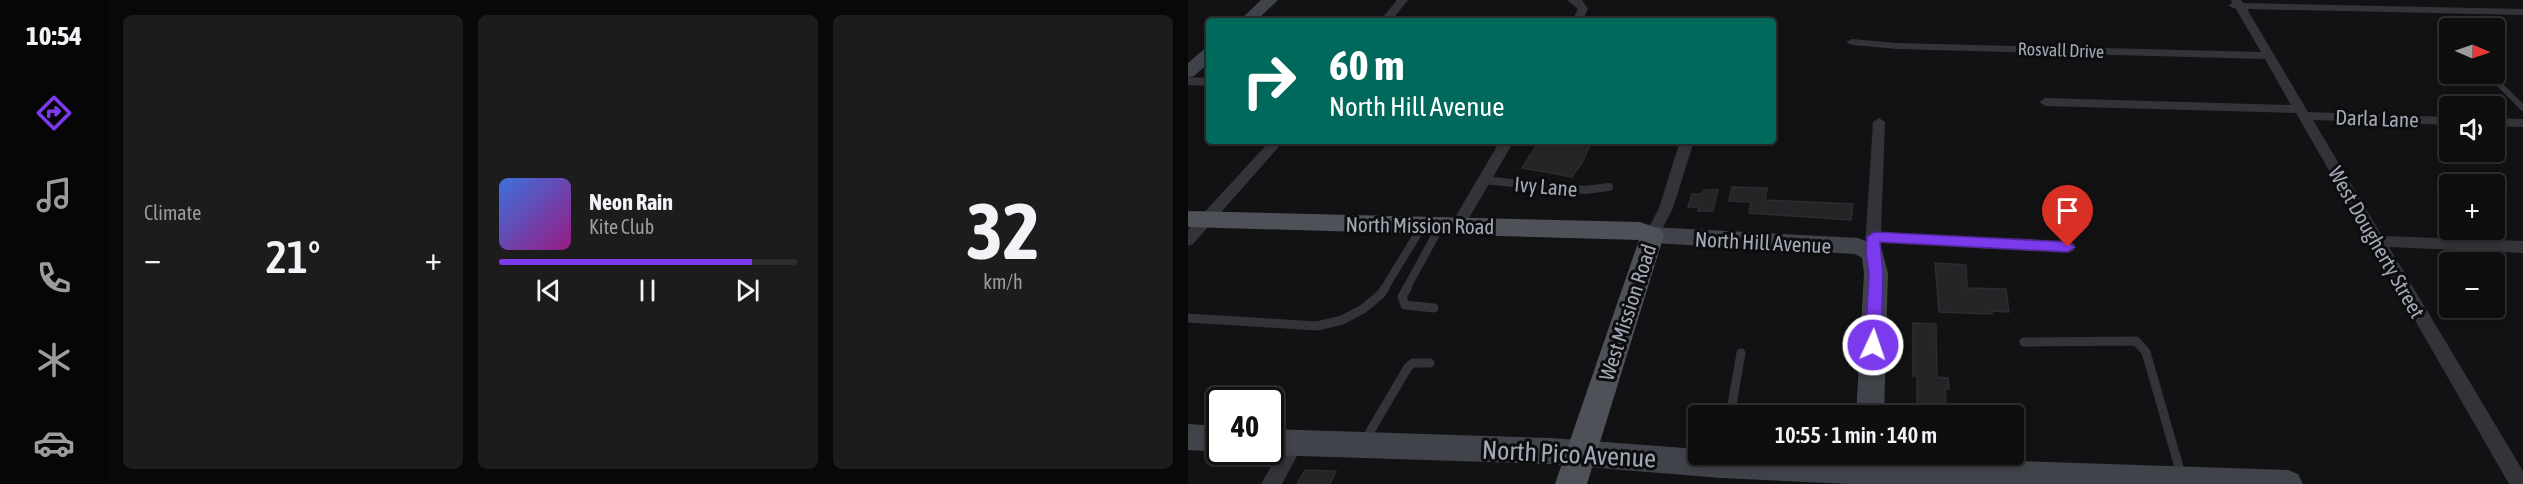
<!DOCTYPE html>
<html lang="en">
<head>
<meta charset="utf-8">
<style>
  :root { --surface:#0e0e0f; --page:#1c1c1d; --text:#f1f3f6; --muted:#9b9c9e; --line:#2e2e2f; --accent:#7c3aed }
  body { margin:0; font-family:"Asap Condensed",sans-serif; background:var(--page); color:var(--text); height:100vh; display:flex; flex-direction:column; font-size:22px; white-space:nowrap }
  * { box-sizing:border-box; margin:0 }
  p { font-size:20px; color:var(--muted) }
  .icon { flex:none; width:33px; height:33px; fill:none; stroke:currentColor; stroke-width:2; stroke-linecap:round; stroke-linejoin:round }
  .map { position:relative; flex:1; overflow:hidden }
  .panel { display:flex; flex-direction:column; gap:15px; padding:15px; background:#080808; width:1080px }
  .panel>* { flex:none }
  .top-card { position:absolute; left:18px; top:18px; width:570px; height:126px; border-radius:6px; box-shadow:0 3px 9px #0003,0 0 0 2px var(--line); background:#00695c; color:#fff; overflow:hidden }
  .needle { width:39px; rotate:92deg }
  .buttons { position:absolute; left:1251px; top:18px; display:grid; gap:12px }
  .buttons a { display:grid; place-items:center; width:66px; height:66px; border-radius:6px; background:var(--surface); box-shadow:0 3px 9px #0003,0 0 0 2px var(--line); font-size:30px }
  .speed { position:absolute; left:18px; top:387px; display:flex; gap:12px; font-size:30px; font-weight:700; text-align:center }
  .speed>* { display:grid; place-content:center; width:78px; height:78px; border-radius:50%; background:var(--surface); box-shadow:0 3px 9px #0003,0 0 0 2px var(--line); line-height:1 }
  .speed .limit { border:3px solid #111; border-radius:9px; background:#fff; color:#111 }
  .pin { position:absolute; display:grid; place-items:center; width:51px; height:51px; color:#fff; margin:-62px -26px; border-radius:50% 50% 50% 0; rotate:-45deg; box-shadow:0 0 6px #0007 }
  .pin .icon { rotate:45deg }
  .me { position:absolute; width:66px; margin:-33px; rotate:3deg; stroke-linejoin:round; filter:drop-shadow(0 0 4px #0008) }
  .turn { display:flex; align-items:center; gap:21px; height:126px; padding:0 24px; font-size:27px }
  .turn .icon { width:78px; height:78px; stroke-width:2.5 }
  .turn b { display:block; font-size:42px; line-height:51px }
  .big { font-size:45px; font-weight:600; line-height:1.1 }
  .panel .card { flex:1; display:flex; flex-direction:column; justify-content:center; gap:9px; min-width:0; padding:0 21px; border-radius:9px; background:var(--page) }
  .panel .dial { align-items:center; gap:0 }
  .dial b { font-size:78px; line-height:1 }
  .song { display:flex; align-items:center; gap:18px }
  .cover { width:72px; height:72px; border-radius:9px; background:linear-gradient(135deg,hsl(220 70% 55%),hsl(310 70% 35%)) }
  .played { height:6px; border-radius:3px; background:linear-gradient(90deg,var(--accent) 85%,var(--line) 85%) }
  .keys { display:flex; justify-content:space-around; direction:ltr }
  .heat { display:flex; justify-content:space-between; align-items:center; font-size:33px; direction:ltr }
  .panel .tiles { flex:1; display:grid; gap:15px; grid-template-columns:repeat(3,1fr) }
  .trip { position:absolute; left:500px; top:405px; width:336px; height:60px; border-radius:6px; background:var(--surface); box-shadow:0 3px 9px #0003,0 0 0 2px var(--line); font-weight:600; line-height:60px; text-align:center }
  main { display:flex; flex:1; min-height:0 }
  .menu { display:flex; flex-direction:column; width:108px; justify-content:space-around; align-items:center; background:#060606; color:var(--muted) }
  .menu .icon { width:42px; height:42px }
  .menu .selected { color:var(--accent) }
  .menu b { font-size:27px; color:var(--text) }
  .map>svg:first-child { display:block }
  .building { fill:#252528; stroke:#2c2c30; stroke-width:1.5 }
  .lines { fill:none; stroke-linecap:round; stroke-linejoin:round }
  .lane-far2 { stroke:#333439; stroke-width:6 }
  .lane-far1 { stroke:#333439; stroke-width:8 }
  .lane { stroke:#333439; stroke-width:9 }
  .street { fill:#333439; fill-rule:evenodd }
  .secondary { fill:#41434a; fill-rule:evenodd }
  .primary { fill:#4f5159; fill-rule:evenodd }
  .route { fill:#7c3aed; stroke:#51269a; stroke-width:1.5 }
  .labels { text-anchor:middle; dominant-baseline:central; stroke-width:6; stroke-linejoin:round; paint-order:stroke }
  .far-street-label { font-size:18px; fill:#a2a9b6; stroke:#0d0d0f }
  .street-label { font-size:21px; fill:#a2a9b6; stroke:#0d0d0f }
  .near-street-label { font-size:26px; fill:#a2a9b6; stroke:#0d0d0f }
</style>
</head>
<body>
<main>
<nav class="menu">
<b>10:54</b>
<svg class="icon selected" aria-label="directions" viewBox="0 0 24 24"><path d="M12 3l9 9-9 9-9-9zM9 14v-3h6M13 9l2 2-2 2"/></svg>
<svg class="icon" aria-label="music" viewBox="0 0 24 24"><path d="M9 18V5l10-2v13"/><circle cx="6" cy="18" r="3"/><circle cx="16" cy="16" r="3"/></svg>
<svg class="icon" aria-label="phone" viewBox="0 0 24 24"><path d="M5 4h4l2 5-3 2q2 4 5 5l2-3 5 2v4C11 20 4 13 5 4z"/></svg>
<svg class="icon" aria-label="climate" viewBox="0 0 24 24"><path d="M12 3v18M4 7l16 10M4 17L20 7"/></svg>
<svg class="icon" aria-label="car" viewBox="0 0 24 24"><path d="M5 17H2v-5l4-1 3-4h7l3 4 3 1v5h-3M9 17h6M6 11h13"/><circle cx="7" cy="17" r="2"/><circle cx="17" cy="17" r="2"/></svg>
</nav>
<section class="panel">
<div class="tiles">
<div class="card"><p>Climate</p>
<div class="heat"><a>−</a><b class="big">21°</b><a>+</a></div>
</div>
<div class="card">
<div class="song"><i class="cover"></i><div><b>Neon Rain</b><p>Kite Club</p></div></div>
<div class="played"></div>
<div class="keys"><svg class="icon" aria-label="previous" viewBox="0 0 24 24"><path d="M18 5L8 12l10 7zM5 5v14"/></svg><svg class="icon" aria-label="pause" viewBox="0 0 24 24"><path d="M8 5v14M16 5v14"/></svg><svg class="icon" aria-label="next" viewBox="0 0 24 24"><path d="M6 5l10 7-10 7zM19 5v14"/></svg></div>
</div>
<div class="card dial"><b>32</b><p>km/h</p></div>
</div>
</section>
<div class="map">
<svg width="1335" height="484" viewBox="0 0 1335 484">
  <rect width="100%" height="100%" fill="#121214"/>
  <g class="building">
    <path d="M 351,141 L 404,141 L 394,163 L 384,177 L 334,168 Z"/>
    <path d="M 544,187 L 579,188 L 577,200 L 665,204 L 663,220 L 561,213 L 563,202 L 541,201 Z"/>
    <path d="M 516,190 L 530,190 L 525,211 L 510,211 L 511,207 L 500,207 L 504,194 L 514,194 Z"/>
    <path d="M 747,263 L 778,265 L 779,288 L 818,289 L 821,312 L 804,311 L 804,314 L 751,312 Z"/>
    <path d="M 725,323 L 748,324 L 749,377 L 760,378 L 761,389 L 757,389 L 759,416 L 729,416 L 729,376 L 725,376 Z"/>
    <path d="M 117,470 L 140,471 L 148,471 L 142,484 L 109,484 Z"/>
  </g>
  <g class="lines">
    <path class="lane-far2" d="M 1301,74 L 1335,108"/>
    <g class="lane-far1">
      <path d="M 295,180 L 397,190 L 421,187"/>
      <path d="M 196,289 L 234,227"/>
      <path d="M 218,289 L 252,227"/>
    </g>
    <g class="lane">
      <path d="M 219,288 L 214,297 L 217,305 L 246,308"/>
      <path d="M 0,318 L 129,326 L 154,320 L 175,309 L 193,294 L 197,288"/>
      <path d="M 836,342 L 948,341 L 958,352 L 993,474"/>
      <path d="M 542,416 L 553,353"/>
      <path d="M 177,440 L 220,367 L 225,363 L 242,363"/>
    </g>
    <g class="street">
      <path d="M 209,0 L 220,0 L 203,21 L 192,21 Z"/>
      <path d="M 379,0 L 394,0 L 400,9 L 394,21 L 384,21 L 390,9 Z"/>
      <path d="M 1043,0 L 1053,0 L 1055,3 L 1335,9 L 1335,15 L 1059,9 L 1120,112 L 1262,117 L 1262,125 L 1125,120 L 1194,236 L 1335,241 L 1335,253 L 1201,247 L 1335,471 L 1335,484 L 1321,484 L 1108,113 L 857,106 L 851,102 L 857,98 L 1103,105 L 1077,59 L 709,49 L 664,45 L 658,42 L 664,39 L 709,43 L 1073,52 L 1048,9 L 1040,6 L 1044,3 Z"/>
      <path d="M 0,77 L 21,78 L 21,86 L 0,85 Z"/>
      <path d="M 691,118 L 697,122 L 693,232 L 880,241 L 885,243 L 888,247 L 885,251 L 880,253 L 693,243 L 690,251 L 680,251 L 677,247 L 685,122 Z"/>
      <path d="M 1306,118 L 1335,119 L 1335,127 L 1306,126 Z"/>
      <path d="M 82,141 L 96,141 L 5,244 L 0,246 L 0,230 Z"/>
      <path d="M 312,141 L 326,141 L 274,230 L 264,230 L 262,226 Z"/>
      <path d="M 492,141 L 506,141 L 485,208 L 469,239 L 459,239 L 457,235 L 471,208 Z"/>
      <path d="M 107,434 L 114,437 L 116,443 L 94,484 L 73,484 L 100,437 Z"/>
    </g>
    <g class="secondary">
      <path d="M 73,0 L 90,0 L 68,21 L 51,21 Z"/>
      <path d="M 21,49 L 21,63 L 6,76 L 0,77 L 0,63 L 15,50 Z"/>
      <path d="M 464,227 L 670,238 L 693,247 L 700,273 L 696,416 L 668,416 L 676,273 L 674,258 L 667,254 L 464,243 L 456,241 L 453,235 L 456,229 Z"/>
      <path d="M 0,424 L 32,426 L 33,452 L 0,450 Z"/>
      <path d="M 82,429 L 363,438 L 510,449 L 510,454 L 621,454 L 1100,470 L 1110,474 L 1115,484 L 662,484 L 533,478 L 363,464 L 82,455 L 73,452 L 82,452 Z"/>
    </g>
    <path class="primary" d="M 0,211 L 452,222 L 472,229 L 476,235 L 399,484 L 367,484 L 451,240 L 0,227 Z"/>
  </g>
  <path class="route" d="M 686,232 L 880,242 L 887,247 L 880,252 L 692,242 L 695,273 L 693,345 L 690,349 L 685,351 L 679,349 L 677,345 L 681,273 L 678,253 L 679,237 Z"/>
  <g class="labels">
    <g class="far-street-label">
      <text transform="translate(873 50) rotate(2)">Rosvall Drive</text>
    </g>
    <g class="street-label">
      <text transform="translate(1189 118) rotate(2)">Darla Lane</text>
      <text transform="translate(358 186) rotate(5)">Ivy Lane</text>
      <text transform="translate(232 225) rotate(1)">North Mission Road</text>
      <text transform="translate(575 242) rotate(3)">North Hill Avenue</text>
      <text transform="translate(1189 242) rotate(60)">West Dougherty Street</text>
      <text transform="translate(439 312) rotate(-72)">West Mission Road</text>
    </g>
    <g class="near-street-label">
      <text transform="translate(381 454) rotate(3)">North Pico Avenue</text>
    </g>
  </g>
</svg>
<div class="buttons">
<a><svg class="needle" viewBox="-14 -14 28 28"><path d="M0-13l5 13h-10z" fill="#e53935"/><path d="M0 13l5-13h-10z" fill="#9b9c9e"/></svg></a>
<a><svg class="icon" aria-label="sound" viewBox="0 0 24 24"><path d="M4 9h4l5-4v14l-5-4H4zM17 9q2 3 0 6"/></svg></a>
<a>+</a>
<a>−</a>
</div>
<div class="speed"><div class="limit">40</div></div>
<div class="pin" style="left:880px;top:247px;background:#d93025"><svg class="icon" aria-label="arrive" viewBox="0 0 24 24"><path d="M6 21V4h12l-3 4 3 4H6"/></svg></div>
<svg class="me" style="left:685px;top:345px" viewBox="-20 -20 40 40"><circle r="17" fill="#7c3aed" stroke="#fff" stroke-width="3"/><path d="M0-11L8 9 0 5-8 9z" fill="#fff"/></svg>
<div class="trip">10:55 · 1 min · 140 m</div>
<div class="top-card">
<div class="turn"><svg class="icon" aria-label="right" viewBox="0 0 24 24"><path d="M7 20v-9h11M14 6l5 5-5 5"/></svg><div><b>60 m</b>North Hill Avenue</div></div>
</div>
</div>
</main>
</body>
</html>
